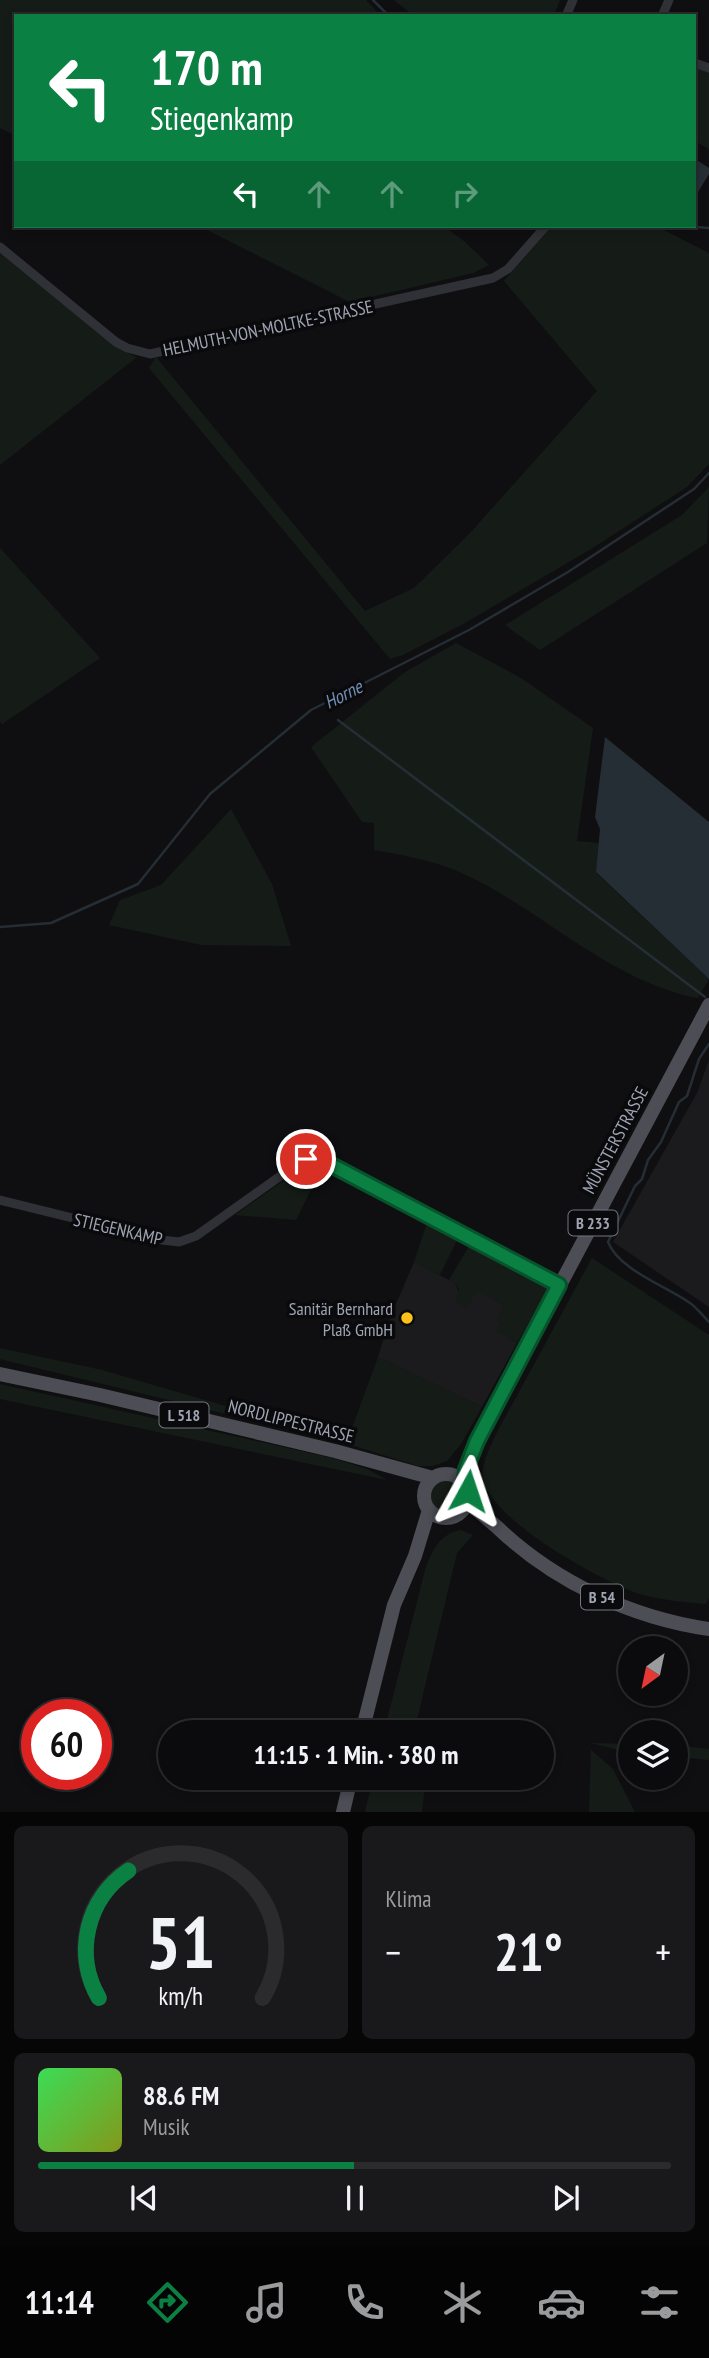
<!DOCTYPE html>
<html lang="de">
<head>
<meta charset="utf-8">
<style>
  :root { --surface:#0b0b0d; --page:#19191b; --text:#f1f3f6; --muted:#9a9b9d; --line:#2b2b2e; --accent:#0b8043 }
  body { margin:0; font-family:"PT Sans Narrow",sans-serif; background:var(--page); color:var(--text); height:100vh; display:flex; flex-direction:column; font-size:26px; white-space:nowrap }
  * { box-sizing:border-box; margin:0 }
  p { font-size:23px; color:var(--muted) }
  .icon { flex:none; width:38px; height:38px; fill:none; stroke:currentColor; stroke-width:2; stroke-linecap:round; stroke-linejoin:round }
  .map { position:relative; height:1812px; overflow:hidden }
  .side { display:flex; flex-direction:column; gap:14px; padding:14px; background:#060607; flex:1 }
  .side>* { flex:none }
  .banner { position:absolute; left:14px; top:14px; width:682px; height:214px; border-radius:0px; box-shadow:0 4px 10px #0003,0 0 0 2px var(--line); background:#0b8043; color:#fff; overflow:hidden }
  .needle { width:46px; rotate:213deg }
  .controls { position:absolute; left:618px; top:1636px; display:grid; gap:14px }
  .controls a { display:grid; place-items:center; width:70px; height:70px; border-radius:50%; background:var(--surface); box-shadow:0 4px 10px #0003,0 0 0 2px var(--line); font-size:35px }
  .speed { position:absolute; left:21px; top:1699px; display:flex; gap:14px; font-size:35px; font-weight:700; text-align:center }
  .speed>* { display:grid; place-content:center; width:91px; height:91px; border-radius:50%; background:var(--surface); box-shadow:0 4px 10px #0003,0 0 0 2px var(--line); line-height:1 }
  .speed .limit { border:10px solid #d22; background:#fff; color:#111 }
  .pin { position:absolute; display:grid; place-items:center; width:60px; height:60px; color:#fff; margin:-30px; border:4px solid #fff; border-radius:50%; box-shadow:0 2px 7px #0007 }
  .me { position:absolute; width:77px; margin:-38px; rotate:5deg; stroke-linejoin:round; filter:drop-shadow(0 0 5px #0008) }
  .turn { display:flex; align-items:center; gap:24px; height:147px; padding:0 21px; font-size:32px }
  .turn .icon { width:91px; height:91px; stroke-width:2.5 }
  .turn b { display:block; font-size:49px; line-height:60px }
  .lanes { display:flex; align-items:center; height:66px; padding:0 21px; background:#0003; justify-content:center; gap:35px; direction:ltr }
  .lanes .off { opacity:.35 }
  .big { font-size:52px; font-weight:600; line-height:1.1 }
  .side .widget { flex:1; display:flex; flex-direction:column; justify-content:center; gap:10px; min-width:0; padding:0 24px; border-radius:10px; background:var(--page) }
  .side .dial { align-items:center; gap:0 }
  .dial svg { height:182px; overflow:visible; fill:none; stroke:var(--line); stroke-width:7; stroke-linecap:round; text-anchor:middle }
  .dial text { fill:var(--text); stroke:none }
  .song { display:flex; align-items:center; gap:21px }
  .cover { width:84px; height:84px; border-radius:10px; background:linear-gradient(135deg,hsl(130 70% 55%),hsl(70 70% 35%)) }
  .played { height:7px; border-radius:4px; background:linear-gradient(90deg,var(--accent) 50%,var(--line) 50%) }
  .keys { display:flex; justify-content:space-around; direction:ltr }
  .heat { display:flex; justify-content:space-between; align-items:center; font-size:38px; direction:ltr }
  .side .tiles { flex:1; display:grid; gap:14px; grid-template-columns:1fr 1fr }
  .widget:last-child { grid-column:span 2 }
  .trip { position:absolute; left:158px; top:1720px; width:396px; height:70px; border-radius:35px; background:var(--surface); box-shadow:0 4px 10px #0003,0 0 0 2px var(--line); font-weight:600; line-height:70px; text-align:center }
  .tabs { display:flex; height:112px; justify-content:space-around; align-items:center; background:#040405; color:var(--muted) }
  .tabs .icon { width:49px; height:49px }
  .tabs .selected { color:var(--accent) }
  .tabs b { font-size:32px; color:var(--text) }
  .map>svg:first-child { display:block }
  .built { fill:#1b1b1e }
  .green { fill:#151c17 }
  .water { fill:#252d35 }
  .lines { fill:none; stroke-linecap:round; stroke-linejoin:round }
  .stream { stroke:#252d35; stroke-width:2.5 }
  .minor { stroke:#303136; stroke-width:9 }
  .primary { stroke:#4c4d55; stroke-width:14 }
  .route-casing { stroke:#07532c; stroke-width:18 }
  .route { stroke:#0b8043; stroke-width:12 }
  .poi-dot { fill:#ffc019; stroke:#0a0a0c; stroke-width:2.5 }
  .labels { text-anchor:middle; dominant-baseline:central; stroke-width:7; stroke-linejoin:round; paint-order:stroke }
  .shield { fill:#0a0a0c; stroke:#727681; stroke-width:2 }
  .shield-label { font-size:16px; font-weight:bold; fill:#9fa4b3 }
  .street-label { font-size:18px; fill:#9fa4b3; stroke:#0a0a0c }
  .poi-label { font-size:18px; fill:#9fa4b3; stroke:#0a0a0c; text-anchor:end }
  .water-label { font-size:19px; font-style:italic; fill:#7190b3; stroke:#0a0a0c }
</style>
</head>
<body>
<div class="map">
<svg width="709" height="1812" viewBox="0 0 709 1812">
  <rect width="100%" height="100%" fill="#0f0f11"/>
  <g class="built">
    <path d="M 709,1060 L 709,1307 L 613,1242 L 697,1093 Z"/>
    <path d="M 414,1262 L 455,1283 L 466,1308 L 477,1290 L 504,1305 L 497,1320 L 501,1323 L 497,1331 L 517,1343 L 482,1407 L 378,1357 L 390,1318 Z"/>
  </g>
  <g class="green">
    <path d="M 0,0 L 366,0 L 381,16 L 16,16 L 16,136 L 0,128 Z"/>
    <path d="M 394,0 L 560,0 L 554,16 L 414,16 Z"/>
    <path d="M 695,65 L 709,71 L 709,149 L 695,141 Z"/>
    <path d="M 199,226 L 443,226 L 464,241 L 489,265 L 473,273 L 350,302 Z"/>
    <path d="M 552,226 L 656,226 L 709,253 L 709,464 L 687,487 L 591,549 L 465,623 L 403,655 L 390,659 L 149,368 L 156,357 L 365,611 L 414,588 L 470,533 L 597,391 L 504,281 Z"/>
    <path d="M 0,252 L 122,351 L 137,357 L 0,465 Z"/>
    <path d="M 709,487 L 707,543 L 540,650 L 505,625 L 682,515 Z"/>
    <path d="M 0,548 L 100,658 L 2,724 L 0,721 Z"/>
    <path d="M 456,643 L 521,678 L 593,728 L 577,841 L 599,843 L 596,873 L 709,979 L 698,998 C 609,981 543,910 462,873 C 435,861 404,855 374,850 L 374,823 L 362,822 L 311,747 L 405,672 Z"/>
    <path d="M 231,809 L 272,884 L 291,946 L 201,945 L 109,925 L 120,900 L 161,885 Z"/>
    <path d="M 314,1163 L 323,1165 L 296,1220 L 235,1215 L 303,1167 Z"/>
    <path d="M 428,1220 L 456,1235 L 457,1240 L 440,1275 L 414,1262 Z"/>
    <path d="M 469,1246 L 474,1246 L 547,1287 L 547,1292 L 517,1343 L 496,1331 L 501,1323 L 496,1320 L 504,1305 L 477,1291 L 467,1308 L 456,1302 L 459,1289 L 455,1283 L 449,1280 Z"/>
    <path d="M 592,1258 L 709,1335 L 709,1598 L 706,1604 C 682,1602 660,1600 637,1593 C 599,1580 493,1521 483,1480 C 480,1465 490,1448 496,1434 Z"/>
    <path d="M 0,1348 L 102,1370 L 222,1405 L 349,1436 L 378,1357 L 482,1407 L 461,1444 L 447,1461 L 432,1466 L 418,1466 L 342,1442 L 0,1359 Z"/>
    <path d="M 0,1384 L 332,1458 L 367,1469 L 387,1480 L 0,1399 Z"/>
    <circle cx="446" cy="1496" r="18"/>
    <path d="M 461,1530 L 473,1535 L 457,1553 L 414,1732 L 384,1732 L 425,1570 C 432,1551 439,1534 461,1530 Z"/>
    <path d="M 591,1743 L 630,1744 L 630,1753 Z"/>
    <path d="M 676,1745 L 709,1749 L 709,1760 L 676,1757 Z"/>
    <path d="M 591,1750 L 613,1769 L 635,1812 L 589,1812 Z"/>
    <path d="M 373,1778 L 426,1778 L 422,1812 L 365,1812 Z"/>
  </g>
  <g class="water">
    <path d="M 695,159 L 709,168 L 709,174 L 695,197 Z"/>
    <path d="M 605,737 L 709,822 L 709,979 L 596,872 L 600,829 L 595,817 Z"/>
  </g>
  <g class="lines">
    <g class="stream">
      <path d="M 373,0 L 389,16"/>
      <path d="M 682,226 L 709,228"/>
      <path d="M 338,720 L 705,997"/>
      <path d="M 0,927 L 51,923 L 138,884 L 210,794 L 311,710 L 469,630 L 568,572 L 694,489 L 709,473"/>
      <path d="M 709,1044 L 699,1059 L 687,1096 L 679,1102 L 661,1142 L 648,1160 L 642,1179 L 635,1186 L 608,1242 C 619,1270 666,1286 690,1303 C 697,1308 703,1316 709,1322"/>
    </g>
    <g class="minor">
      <path d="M 566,16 L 573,0"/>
      <path d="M 662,16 L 669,0"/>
      <path d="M 695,63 L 709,68"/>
      <path d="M 0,247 L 116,342 L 127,348 L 150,354 L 493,278 L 508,269 L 546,226"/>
      <path d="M 0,1200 L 162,1240 L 179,1242 L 196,1236 L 300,1162 L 306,1159 L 322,1160 L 559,1285"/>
    </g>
    <g class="primary">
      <path d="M 0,1374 L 100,1395 L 335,1451 L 433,1478"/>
      <circle cx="446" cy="1496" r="22"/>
      <path d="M 465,1484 L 466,1469 L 477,1441 L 709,1005"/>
      <path d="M 468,1498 C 476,1511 487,1518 498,1528 C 555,1582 632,1618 709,1629"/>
      <path d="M 362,1732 L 394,1605 L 415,1556 L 429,1510"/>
      <path d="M 343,1812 L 351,1778"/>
    </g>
  </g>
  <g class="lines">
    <defs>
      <path id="route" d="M 306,1159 L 322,1160 L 559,1285 L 477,1441 L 466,1469 L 465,1484 L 468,1491"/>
    </defs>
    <use href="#route" class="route-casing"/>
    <use href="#route" class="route"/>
  </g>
  <circle class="poi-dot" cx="407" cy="1318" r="7"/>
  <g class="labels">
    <g class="shield">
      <rect x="568.5" y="1210.5" width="49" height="25" rx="5"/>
      <rect x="159.5" y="1402.5" width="49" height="25" rx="5"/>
      <rect x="581" y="1584.5" width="42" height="25" rx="5"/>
    </g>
    <g class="shield-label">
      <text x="593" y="1223">B 233</text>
      <text x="184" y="1415">L 518</text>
      <text x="602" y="1597">B 54</text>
    </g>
    <g class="street-label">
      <text transform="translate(268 328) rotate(-12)">HELMUTH-VON-MOLTKE-STRASSE</text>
      <text transform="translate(615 1140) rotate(-62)">MÜNSTERSTRASSE</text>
      <text transform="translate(118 1229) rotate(13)">STIEGENKAMP</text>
      <text transform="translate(291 1421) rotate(14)">NORDLIPPESTRASSE</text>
    </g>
    <g class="poi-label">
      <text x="393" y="1308">Sanitär Bernhard<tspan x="393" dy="21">Plaß GmbH</tspan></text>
    </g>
    <g class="water-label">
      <text transform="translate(343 694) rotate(-27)">Horne</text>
    </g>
  </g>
</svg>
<div class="controls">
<a><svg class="needle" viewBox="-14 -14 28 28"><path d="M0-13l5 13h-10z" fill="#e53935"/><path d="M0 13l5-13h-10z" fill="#9a9b9d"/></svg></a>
<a><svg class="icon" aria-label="layers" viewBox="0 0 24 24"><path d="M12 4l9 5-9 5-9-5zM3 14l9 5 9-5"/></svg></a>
</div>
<div class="speed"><div class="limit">60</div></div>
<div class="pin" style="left:306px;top:1159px;background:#d93025"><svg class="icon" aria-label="arrive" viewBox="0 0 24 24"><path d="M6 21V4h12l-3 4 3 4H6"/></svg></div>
<svg class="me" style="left:468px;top:1491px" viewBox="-20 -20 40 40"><path d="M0-17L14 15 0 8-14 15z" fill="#0b8043" stroke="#fff" stroke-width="4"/></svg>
<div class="trip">11:15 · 1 Min. · 380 m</div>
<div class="banner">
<div class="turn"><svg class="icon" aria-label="left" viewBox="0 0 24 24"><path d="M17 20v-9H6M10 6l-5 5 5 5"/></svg><div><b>170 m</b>Stiegenkamp</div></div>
<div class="lanes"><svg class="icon" aria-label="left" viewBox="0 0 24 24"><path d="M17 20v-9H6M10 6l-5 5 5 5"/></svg><svg class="icon off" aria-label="ahead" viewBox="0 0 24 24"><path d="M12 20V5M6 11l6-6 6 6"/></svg><svg class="icon off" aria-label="ahead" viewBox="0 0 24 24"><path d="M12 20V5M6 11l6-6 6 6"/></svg><svg class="icon off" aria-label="right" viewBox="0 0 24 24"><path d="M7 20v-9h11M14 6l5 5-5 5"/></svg></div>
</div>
</div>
<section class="side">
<div class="tiles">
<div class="widget dial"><svg viewBox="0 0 100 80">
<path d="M14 69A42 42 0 1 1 86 69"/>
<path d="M14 69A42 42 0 0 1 27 13" stroke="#0b8043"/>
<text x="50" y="56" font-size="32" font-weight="700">51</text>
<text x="50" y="72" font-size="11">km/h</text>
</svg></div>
<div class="widget"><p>Klima</p>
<div class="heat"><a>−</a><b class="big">21°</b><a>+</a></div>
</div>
<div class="widget">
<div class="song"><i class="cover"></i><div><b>88.6 FM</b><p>Musik</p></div></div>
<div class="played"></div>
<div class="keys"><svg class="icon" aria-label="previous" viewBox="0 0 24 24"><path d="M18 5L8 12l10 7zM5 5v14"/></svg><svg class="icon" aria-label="pause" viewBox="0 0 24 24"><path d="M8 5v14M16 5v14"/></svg><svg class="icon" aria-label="next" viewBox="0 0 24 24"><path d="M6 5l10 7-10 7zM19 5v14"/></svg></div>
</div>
</div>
</section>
<nav class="tabs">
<b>11:14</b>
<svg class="icon selected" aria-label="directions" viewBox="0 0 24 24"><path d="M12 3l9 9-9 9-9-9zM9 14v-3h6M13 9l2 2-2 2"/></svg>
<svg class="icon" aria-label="music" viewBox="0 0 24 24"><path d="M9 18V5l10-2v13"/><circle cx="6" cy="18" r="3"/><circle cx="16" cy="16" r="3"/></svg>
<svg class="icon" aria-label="phone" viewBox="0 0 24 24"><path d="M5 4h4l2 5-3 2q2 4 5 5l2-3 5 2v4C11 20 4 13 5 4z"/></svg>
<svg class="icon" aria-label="climate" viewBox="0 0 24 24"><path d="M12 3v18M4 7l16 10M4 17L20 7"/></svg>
<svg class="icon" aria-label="car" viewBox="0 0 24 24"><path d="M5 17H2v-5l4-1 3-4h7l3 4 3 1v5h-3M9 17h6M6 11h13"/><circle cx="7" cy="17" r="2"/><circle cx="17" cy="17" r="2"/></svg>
<svg class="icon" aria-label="filters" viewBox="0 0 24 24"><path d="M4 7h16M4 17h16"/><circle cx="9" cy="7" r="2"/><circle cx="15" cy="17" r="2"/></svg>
</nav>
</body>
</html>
